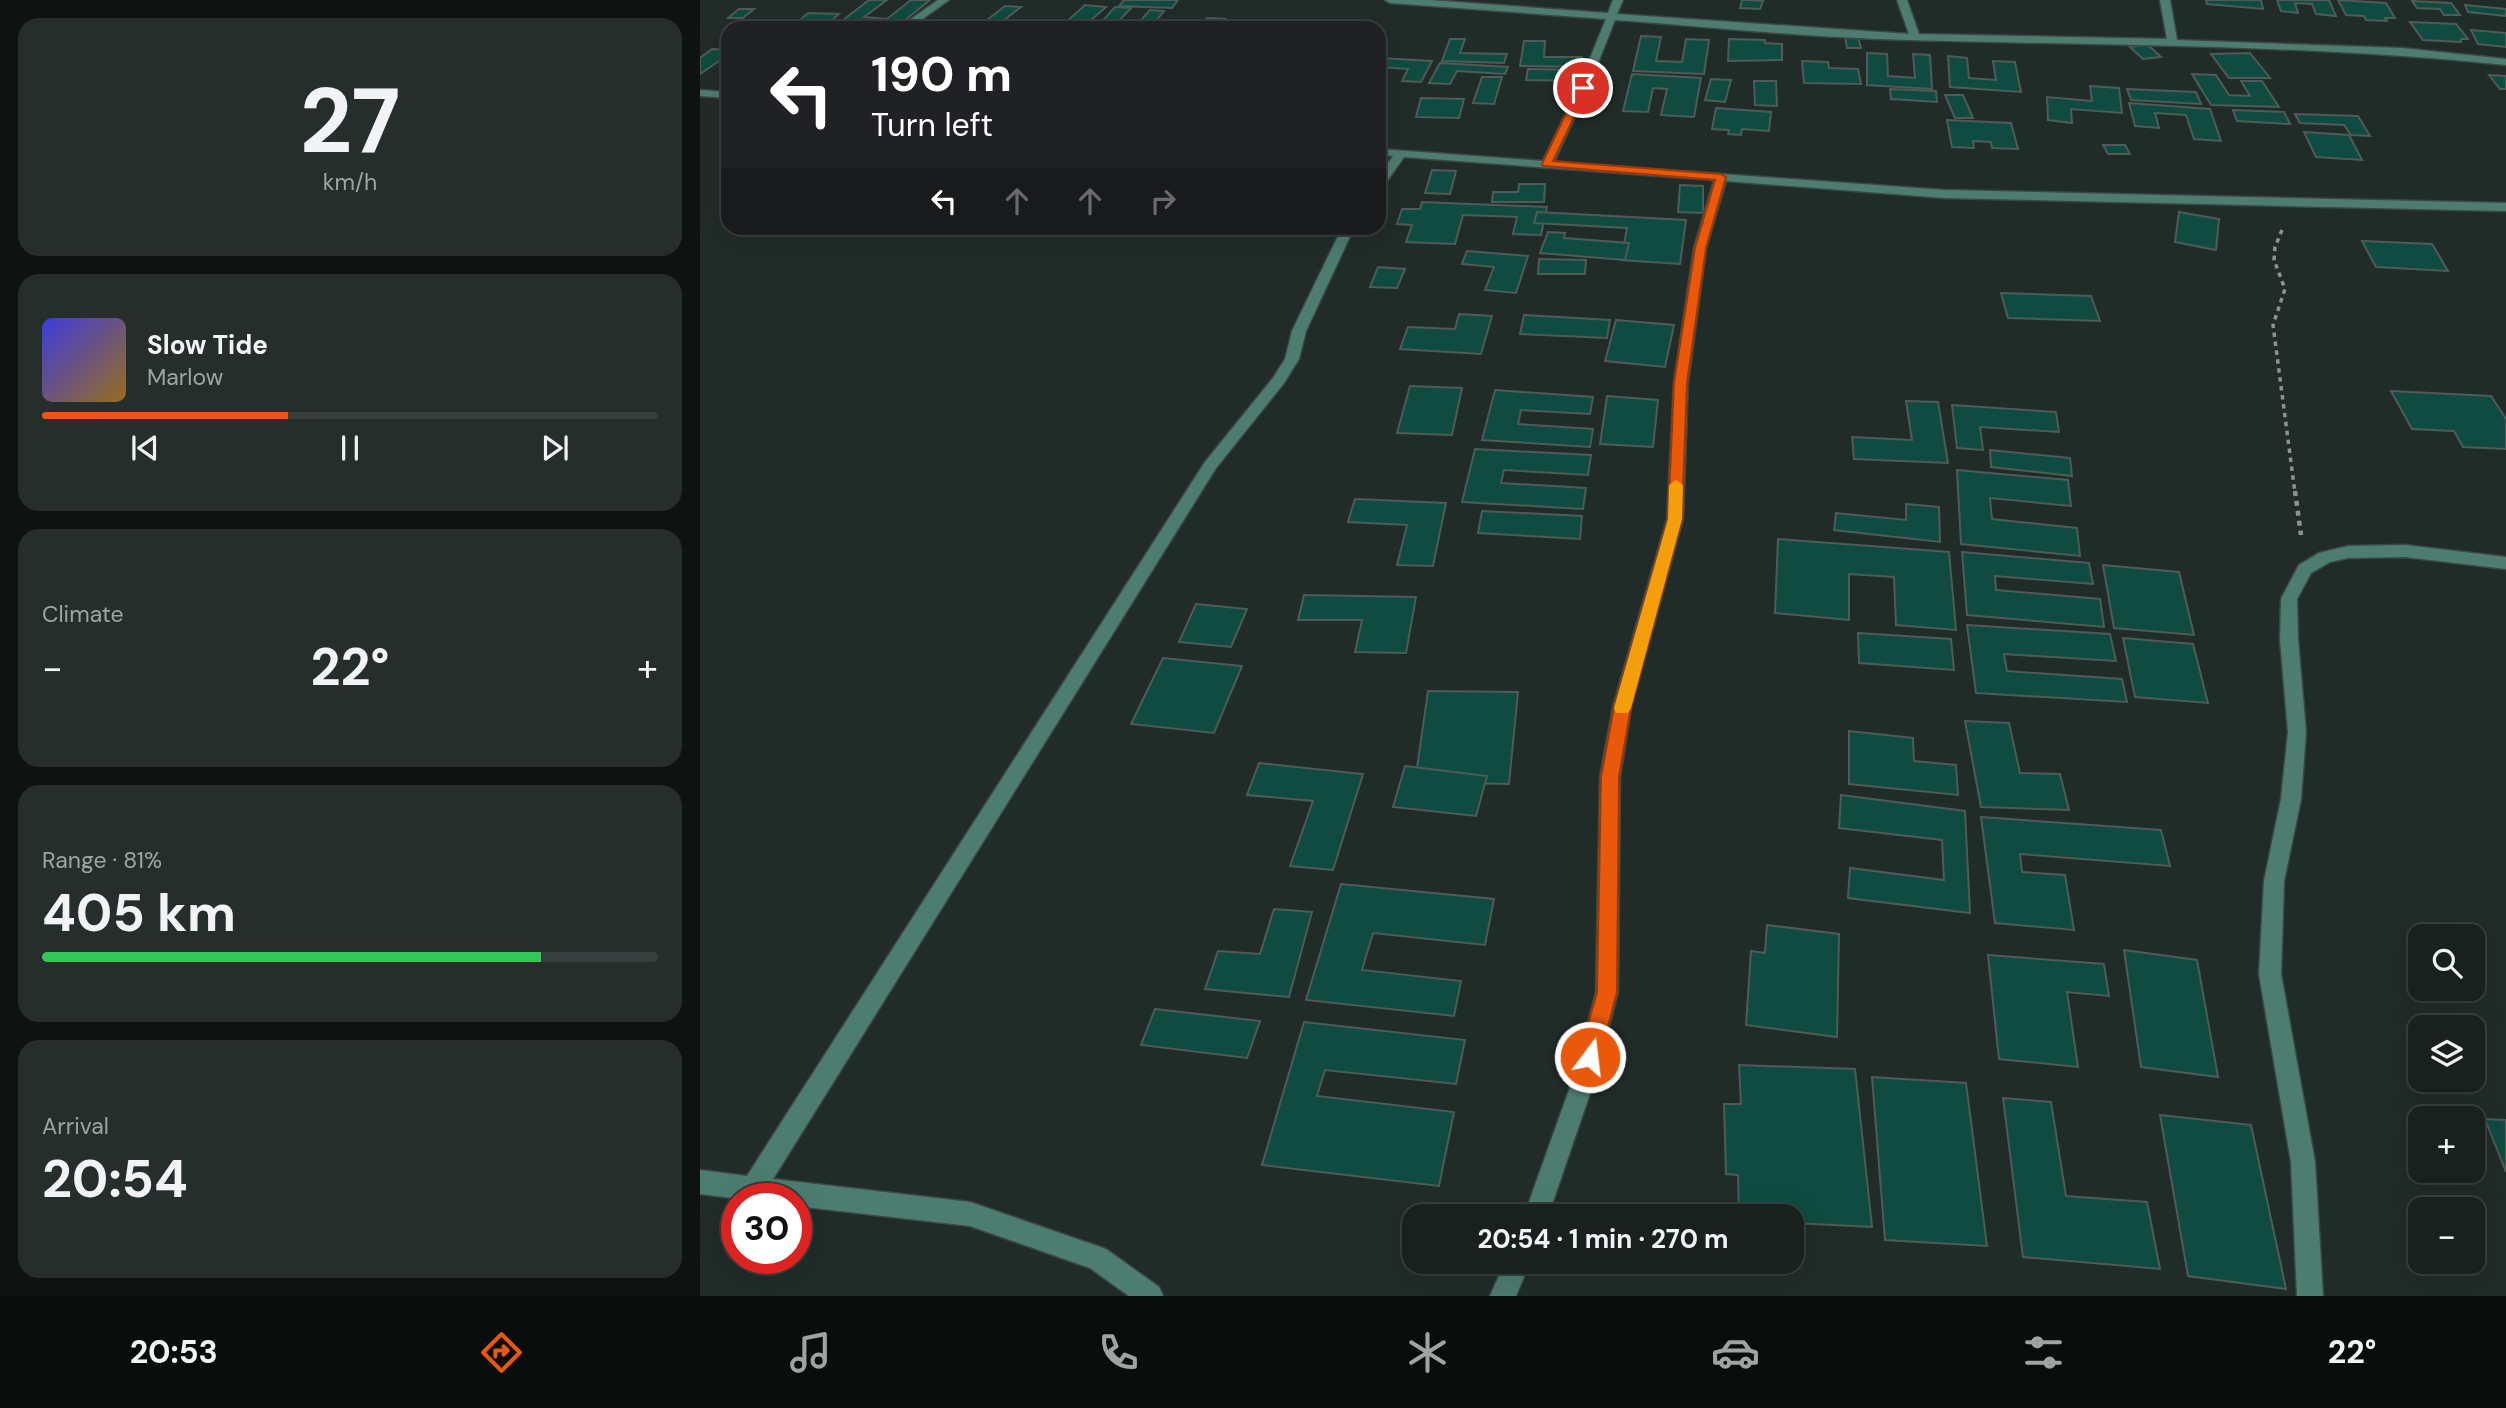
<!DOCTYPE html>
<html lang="en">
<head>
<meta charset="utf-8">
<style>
  :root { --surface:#19211f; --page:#262e2c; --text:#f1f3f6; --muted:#9fa3a4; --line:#373e3d; --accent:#ea580c }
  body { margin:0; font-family:"DM Sans",sans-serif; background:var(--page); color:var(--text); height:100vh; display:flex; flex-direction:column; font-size:26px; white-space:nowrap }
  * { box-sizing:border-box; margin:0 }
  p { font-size:23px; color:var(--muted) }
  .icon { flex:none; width:38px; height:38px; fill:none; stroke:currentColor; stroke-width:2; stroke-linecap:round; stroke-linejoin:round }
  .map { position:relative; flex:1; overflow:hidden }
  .panel { display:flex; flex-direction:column; gap:18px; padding:18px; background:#0e1211; width:700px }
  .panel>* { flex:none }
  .top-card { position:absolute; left:21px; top:21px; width:665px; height:214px; border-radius:21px; box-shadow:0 7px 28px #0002,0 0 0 2px var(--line); background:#202124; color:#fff; overflow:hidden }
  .controls { position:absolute; left:1708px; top:924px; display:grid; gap:14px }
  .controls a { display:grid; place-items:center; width:77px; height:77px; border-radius:14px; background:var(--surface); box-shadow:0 7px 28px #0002,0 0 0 2px var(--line); font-size:35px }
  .speed { position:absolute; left:21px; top:1183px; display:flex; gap:14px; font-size:35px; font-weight:700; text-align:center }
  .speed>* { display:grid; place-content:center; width:91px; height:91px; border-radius:50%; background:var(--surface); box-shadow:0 7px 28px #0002,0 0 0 2px var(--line); line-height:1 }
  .speed .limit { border:10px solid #d22; background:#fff; color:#111 }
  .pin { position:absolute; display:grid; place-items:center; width:60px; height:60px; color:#fff; margin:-30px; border:4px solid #fff; border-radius:50%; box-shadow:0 2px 7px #0007 }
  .me { position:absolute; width:77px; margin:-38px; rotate:15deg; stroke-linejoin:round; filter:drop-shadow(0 0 5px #0008) }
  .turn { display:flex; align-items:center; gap:24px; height:147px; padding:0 35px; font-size:32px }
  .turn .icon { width:91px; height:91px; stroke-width:2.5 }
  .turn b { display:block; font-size:49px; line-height:60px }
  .lanes { display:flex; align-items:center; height:66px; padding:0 35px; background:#0003; justify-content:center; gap:35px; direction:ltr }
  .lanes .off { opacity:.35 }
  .big { font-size:52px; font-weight:700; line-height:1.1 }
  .panel .tile { flex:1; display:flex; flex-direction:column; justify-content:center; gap:10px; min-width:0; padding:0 24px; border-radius:21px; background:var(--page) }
  .panel .dial { align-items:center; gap:0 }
  .dial b { font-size:91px; line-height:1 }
  .song { display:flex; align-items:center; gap:21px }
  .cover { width:84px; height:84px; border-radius:10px; background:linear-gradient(135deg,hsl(240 70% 55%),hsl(40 70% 35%)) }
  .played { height:7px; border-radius:4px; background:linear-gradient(90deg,var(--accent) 40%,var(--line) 40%) }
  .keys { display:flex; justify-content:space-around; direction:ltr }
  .heat { display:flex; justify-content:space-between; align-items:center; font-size:38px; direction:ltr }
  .charge { height:10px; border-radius:5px; background:linear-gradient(90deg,#34c759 81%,var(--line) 0) }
  .trip { position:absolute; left:702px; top:1204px; width:402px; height:70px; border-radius:21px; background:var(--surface); box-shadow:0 7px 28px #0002,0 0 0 2px var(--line); font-weight:700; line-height:70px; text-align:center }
  .dock { display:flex; height:112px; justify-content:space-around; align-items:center; background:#0a0d0c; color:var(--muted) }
  .dock .icon { width:49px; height:49px }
  .dock .selected { color:var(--accent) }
  .dock b { font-size:32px; color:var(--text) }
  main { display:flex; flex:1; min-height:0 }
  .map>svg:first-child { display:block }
  .building { fill:#0f4b40; stroke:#4e5b57; stroke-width:2 }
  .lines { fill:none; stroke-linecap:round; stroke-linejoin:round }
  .minor-casing { stroke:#3c4744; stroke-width:3 }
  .path-far1 { stroke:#8b9492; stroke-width:3.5; stroke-dasharray:4.5 4.5; stroke-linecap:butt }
  .path { stroke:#8b9492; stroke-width:4.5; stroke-dasharray:5 5; stroke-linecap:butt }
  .minor { fill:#4d7d71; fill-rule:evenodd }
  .route { fill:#ea580c; stroke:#983908; stroke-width:2 }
  .slow { fill:#f59e0b }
</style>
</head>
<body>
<main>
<section class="panel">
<div class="tile dial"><b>27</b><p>km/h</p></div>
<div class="tile">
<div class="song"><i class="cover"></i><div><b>Slow Tide</b><p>Marlow</p></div></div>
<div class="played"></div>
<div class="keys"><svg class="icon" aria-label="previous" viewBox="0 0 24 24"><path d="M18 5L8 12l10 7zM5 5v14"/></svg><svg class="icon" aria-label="pause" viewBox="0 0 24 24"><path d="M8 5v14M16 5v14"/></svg><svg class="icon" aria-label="next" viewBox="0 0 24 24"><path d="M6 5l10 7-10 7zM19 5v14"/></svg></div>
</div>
<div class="tile"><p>Climate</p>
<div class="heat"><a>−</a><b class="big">22°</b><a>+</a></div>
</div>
<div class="tile"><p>Range · 81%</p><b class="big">405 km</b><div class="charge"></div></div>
<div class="tile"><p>Arrival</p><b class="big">20:54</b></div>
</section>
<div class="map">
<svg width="1806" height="1296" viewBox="0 0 1806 1296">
  <rect width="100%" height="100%" fill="#212c29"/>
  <g class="building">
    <path d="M 169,0 L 187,0 L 164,17 L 187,19 L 211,0 L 230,0 L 195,28 L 138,24 Z"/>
    <path d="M 424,0 L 478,0 L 472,8 L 419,6 Z"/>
    <path d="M 1042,0 L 1048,0 L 1063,1 L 1060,9 L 1040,8 Z"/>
    <path d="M 1506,0 L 1561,0 L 1563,9 L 1507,4 Z"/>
    <path d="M 1577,0 L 1629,0 L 1636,16 L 1616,14 L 1612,4 L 1595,3 L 1598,13 L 1581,11 Z"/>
    <path d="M 1638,0 L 1686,3 L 1695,18 L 1685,18 L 1687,21 L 1666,20 L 1664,16 L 1646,15 Z"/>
    <path d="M 1712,1 L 1751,3 L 1760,15 L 1744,15 L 1740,9 L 1717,8 Z"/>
    <path d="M 385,5 L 406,7 L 382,28 L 312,28 L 320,22 L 363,25 Z"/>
    <path d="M 1765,5 L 1806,9 L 1806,16 L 1768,12 Z"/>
    <path d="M 305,6 L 321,7 L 294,28 L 278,27 Z"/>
    <path d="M 415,7 L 431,8 L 412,28 L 396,28 Z"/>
    <path d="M 39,9 L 54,9 L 43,18 L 28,18 Z"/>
    <path d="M 450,10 L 464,11 L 450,28 L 434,28 Z"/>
    <path d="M 108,13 L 139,14 L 130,22 L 99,21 Z"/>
    <path d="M 507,18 L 525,19 L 517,28 L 498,28 Z"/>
    <path d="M 50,20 L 77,21 L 68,28 L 39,28 Z"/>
    <path d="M 1710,22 L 1756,24 L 1768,39 L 1761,39 L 1761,42 L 1723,40 Z"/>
    <path d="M 1771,30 L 1806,33 L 1806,47 L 1778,44 Z"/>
    <path d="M 941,36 L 961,37 L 956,61 L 982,62 L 986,39 L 1009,40 L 1004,74 L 933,71 Z"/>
    <path d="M 1145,37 L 1158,37 L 1161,48 L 1147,48 Z"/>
    <path d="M 750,39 L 765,39 L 760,53 L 807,54 L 804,63 L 742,61 Z"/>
    <path d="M 1029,39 L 1065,40 L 1065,43 L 1082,44 L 1082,60 L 1028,61 Z"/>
    <path d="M 824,41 L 845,41 L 844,57 L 882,57 L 881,67 L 820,66 Z"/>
    <path d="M 1448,45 L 1461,57 L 1443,59 L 1430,47 Z"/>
    <path d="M 12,49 L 28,50 L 28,55 L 0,74 L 0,58 Z"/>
    <path d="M 1167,53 L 1187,54 L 1188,76 L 1215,78 L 1213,54 L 1230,55 L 1232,89 L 1167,85 Z"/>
    <path d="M 1550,53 L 1570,78 L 1529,78 L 1511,54 Z"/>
    <path d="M 1248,56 L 1267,58 L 1269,78 L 1296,80 L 1293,61 L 1315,62 L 1321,92 L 1250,87 Z"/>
    <path d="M 679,58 L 732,61 L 721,82 L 702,81 L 708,69 L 679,67 Z"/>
    <path d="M 1102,61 L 1128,62 L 1129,68 L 1158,69 L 1161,84 L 1104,83 Z"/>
    <path d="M 740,63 L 808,67 L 805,74 L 757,71 L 750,84 L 729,83 Z"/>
    <path d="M 828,69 L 878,70 L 877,81 L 826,80 Z"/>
    <path d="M 932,74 L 1001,78 L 994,117 L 961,115 L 967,89 L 953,88 L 948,112 L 923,111 Z"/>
    <path d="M 1492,74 L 1516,75 L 1529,95 L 1550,96 L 1541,81 L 1562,81 L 1579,107 L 1511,105 Z"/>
    <path d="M 1789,75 L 1806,76 L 1806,89 L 1800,89 Z"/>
    <path d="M 782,77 L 802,77 L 794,104 L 773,103 Z"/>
    <path d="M 1011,79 L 1031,80 L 1025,102 L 1005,100 Z"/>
    <path d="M 1054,81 L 1076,81 L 1077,106 L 1055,105 Z"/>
    <path d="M 1390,86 L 1419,88 L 1422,113 L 1371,109 L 1372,123 L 1348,120 L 1347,97 L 1392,101 Z"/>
    <path d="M 1190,89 L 1236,91 L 1237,102 L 1191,99 Z"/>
    <path d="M 1427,89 L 1496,92 L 1501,104 L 1431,100 Z"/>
    <path d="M 1245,95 L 1263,95 L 1273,118 L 1255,118 Z"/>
    <path d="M 721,98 L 764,99 L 759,118 L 716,117 Z"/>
    <path d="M 1429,103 L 1510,109 L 1521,141 L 1494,139 L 1486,115 L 1455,113 L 1459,128 L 1435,126 Z"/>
    <path d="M 1016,108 L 1071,112 L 1069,131 L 1042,129 L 1041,135 L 1028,134 L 1029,130 L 1012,129 Z"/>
    <path d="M 1533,110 L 1584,112 L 1590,124 L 1537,121 Z"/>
    <path d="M 1595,114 L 1658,116 L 1670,136 L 1651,135 L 1644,125 L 1600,123 Z"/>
    <path d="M 1247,120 L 1311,123 L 1318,149 L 1292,148 L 1291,142 L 1273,141 L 1274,148 L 1252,147 Z"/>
    <path d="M 1604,132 L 1649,135 L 1662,160 L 1616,157 Z"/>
    <path d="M 1403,145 L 1425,145 L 1430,154 L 1408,154 Z"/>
    <path d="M 732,170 L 756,171 L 750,194 L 725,193 Z"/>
    <path d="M 819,184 L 845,184 L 844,202 L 792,202 L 793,192 L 818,192 Z"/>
    <path d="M 980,185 L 1003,186 L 1003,213 L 978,212 Z"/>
    <path d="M 722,202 L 847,207 L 841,235 L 813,234 L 817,217 L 763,215 L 755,244 L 706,242 L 712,225 L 697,224 L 702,209 L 720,209 Z"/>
    <path d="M 837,212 L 986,220 L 980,264 L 921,260 L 927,228 L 834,223 Z"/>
    <path d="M 1479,212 L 1519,219 L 1516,250 L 1475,242 Z"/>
    <path d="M 848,232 L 865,233 L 864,238 L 929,243 L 925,260 L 840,253 Z"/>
    <path d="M 1662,241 L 1732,244 L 1748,271 L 1676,267 Z"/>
    <path d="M 767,251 L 828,256 L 816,293 L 785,290 L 794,267 L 762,264 Z"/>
    <path d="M 839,259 L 886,260 L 885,274 L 838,274 Z"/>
    <path d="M 678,267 L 705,269 L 697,288 L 670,287 Z"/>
    <path d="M 1301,293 L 1391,296 L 1400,321 L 1308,318 Z"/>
    <path d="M 759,314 L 792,316 L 781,354 L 700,349 L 708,327 L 755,329 Z"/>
    <path d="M 824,315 L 910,320 L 907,338 L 820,334 Z"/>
    <path d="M 916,320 L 974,325 L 965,367 L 905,361 Z"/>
    <path d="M 710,386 L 762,388 L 752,435 L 697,433 Z"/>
    <path d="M 795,390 L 893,397 L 890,414 L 821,410 L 818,424 L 893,429 L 890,447 L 782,440 Z"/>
    <path d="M 1691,391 L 1791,396 L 1806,419 L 1806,449 L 1763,447 L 1754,431 L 1712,429 Z"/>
    <path d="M 907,396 L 958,400 L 953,447 L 900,444 Z"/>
    <path d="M 1206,401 L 1238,402 L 1248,463 L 1154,459 L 1152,437 L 1212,440 Z"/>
    <path d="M 1252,405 L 1356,412 L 1359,432 L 1280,427 L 1283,450 L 1257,448 Z"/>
    <path d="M 775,449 L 891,455 L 888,475 L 804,470 L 801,483 L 886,488 L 883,509 L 762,502 Z"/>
    <path d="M 1290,450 L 1370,458 L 1372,476 L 1291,467 Z"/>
    <path d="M 1257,470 L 1368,480 L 1371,506 L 1290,498 L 1292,519 L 1377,528 L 1380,556 L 1261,544 Z"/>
    <path d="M 655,499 L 746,503 L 733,566 L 697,565 L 707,525 L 648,522 Z"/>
    <path d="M 1206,504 L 1239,507 L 1240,542 L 1134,530 L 1136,513 L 1206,520 Z"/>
    <path d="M 782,511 L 882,516 L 880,539 L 778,533 Z"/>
    <path d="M 1078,539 L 1249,552 L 1256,630 L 1196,625 L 1194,577 L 1149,574 L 1149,620 L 1075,613 Z"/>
    <path d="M 1262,552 L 1389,563 L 1393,584 L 1295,576 L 1296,590 L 1400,599 L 1404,627 L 1267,615 Z"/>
    <path d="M 1403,565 L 1479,572 L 1494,635 L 1414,628 Z"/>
    <path d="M 604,595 L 716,597 L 706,653 L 655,652 L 662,620 L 598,620 Z"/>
    <path d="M 496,604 L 547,609 L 531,647 L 479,642 Z"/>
    <path d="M 1267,625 L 1410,634 L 1416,661 L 1304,654 L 1307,671 L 1422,679 L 1427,702 L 1276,693 Z"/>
    <path d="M 1158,633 L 1251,639 L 1254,670 L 1159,663 Z"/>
    <path d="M 1423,638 L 1493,644 L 1508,703 L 1435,697 Z"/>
    <path d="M 463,658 L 542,666 L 514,733 L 431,724 Z"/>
    <path d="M 728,691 L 818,692 L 809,784 L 715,782 Z"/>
    <path d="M 1265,721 L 1309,723 L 1320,773 L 1360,774 L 1369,810 L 1281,807 Z"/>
    <path d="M 1149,731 L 1213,738 L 1214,761 L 1256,765 L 1258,795 L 1149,784 Z"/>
    <path d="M 559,763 L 663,774 L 633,870 L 590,866 L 613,801 L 547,795 Z"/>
    <path d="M 705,766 L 787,776 L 776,816 L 693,807 Z"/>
    <path d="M 1141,795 L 1265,811 L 1270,913 L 1148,898 L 1150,868 L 1244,880 L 1242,840 L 1139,828 Z"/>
    <path d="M 1281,817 L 1461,830 L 1470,866 L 1320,854 L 1322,872 L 1365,875 L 1374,930 L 1295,923 Z"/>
    <path d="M 641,884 L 794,899 L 785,945 L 673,933 L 662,970 L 761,981 L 754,1016 L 606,1000 Z"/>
    <path d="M 574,909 L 612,912 L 589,997 L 505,989 L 518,951 L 560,954 Z"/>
    <path d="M 1067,925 L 1139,934 L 1137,1037 L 1046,1025 L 1051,951 L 1065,953 Z"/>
    <path d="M 1424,950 L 1497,960 L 1518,1077 L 1441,1067 Z"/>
    <path d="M 1288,955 L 1404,964 L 1409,996 L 1367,992 L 1378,1067 L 1299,1059 Z"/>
    <path d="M 455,1009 L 560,1021 L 547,1058 L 441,1045 Z"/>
    <path d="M 604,1022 L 765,1040 L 756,1084 L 625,1070 L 617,1096 L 754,1112 L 739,1186 L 562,1165 Z"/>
    <path d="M 1039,1065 L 1155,1069 L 1172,1227 L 1092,1223 L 1092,1216 L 1039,1216 L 1038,1175 L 1026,1174 L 1024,1104 L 1041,1104 Z"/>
    <path d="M 1172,1077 L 1266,1083 L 1287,1246 L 1185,1240 Z"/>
    <path d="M 1303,1098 L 1351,1102 L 1366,1196 L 1447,1202 L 1460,1269 L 1323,1257 Z"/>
    <path d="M 1460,1115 L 1551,1125 L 1586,1289 L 1488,1276 Z"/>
    <path d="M 1785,1119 L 1806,1120 L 1806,1172 Z"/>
  </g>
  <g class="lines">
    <defs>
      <g id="minor">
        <path d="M 238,0 L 249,0 L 210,28 L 198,28 Z"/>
        <path d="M 685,0 L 729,0 L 908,13 L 913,0 L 923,0 L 917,14 L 1209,34 L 1197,0 L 1207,0 L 1219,34 L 1467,39 L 1460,0 L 1470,0 L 1477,40 L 1702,48 L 1806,59 L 1806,65 C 1597,43 1388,46 1178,39 C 1091,36 1003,26 915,20 L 888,88 L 854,162 L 1245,190 L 1806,203 L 1806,211 L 1245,198 L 1026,181 L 1006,248 L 988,383 L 983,519 L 931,707 L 920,777 L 918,992 L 895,1079 L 848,1216 L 824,1216 L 873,1079 L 896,992 L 900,777 L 913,707 L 967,519 L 974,383 L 994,248 L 1014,180 L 704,157 L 683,187 L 679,188 L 679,176 L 693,156 L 679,155 L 679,149 L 843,161 L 878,88 L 906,19 L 690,3 Z"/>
        <path d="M 0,90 L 28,92 L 28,98 L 0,96 Z"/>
        <path d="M 642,228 L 654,228 L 606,331 L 599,359 L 584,383 L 516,468 L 73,1179 L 270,1202 L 406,1249 L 459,1287 L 463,1296 L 429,1296 L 390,1268 L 270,1226 L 96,1206 L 96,1199 L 40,1199 L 0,1194 L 0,1170 L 47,1176 L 505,462 L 573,378 L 585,359 L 592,331 Z"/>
        <path d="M 1705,545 L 1806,557 L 1806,569 L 1705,557 L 1648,558 L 1630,562 L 1611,573 L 1597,599 L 1598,639 L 1606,732 L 1601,799 L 1584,881 L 1581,974 L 1615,1162 L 1623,1296 L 1597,1296 L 1591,1162 L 1559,974 L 1564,881 L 1581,799 L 1588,732 L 1580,639 L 1581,599 L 1599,565 L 1619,553 L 1648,546 Z"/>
        <path d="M 805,1262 L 830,1262 L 816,1296 L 790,1296 Z"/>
      </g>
    </defs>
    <use href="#minor" class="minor-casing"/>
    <path class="path-far1" d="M 1582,230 L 1575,247 L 1574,260 L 1585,289 L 1573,325 L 1595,493"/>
    <path class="path" d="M 1595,491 L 1601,535"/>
    <use href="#minor" class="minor"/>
  </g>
  <path class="route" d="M 883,85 L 888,88 L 853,161 L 1021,174 L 1026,177 L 1006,248 L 987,383 L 982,519 L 931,707 L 919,777 L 917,992 L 900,1057 L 897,1064 L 890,1067 L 882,1064 L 879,1057 L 897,992 L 901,777 L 914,707 L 968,519 L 974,383 L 995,248 L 1015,180 L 843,166 L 842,164 L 878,88 Z"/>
  <path class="slow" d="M 976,480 L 983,485 L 982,519 L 931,708 L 928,713 L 916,713 L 914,708 L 968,519 L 969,485 Z"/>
</svg>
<div class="controls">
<a><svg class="icon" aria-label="search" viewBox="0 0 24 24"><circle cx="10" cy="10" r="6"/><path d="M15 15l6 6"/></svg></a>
<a><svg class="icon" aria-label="layers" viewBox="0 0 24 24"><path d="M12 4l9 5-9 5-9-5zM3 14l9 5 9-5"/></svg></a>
<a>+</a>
<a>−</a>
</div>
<div class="speed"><div class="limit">30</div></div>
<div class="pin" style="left:883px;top:88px;background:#d93025"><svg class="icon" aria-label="arrive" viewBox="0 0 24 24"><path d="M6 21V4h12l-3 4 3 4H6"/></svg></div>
<svg class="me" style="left:890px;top:1057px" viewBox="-20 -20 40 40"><circle r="17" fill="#ea580c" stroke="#fff" stroke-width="3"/><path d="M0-11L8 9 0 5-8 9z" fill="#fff"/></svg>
<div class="trip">20:54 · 1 min · 270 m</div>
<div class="top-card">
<div class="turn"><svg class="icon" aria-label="left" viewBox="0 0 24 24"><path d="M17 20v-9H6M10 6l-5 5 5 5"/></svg><div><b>190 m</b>Turn left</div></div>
<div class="lanes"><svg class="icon" aria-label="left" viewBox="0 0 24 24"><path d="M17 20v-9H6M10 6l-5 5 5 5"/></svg><svg class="icon off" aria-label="ahead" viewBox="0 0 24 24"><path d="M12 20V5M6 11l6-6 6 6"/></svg><svg class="icon off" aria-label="ahead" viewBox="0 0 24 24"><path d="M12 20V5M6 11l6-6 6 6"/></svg><svg class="icon off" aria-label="right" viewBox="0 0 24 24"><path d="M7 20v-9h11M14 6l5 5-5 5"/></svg></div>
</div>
</div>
</main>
<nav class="dock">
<b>20:53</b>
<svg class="icon selected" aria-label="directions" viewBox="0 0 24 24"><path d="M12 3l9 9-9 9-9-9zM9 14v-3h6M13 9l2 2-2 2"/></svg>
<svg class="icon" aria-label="music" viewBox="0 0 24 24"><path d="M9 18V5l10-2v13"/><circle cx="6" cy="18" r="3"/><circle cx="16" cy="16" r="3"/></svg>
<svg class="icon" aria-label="phone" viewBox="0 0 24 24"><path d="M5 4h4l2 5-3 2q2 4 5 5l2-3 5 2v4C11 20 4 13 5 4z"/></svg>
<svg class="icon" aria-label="climate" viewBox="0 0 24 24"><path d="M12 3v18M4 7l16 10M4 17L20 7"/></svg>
<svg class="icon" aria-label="car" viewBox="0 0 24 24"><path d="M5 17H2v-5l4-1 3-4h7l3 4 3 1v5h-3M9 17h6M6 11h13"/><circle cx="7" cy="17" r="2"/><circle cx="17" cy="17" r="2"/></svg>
<svg class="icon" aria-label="filters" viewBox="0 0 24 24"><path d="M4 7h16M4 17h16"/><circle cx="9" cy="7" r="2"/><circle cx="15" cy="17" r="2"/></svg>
<b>22°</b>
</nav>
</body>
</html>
